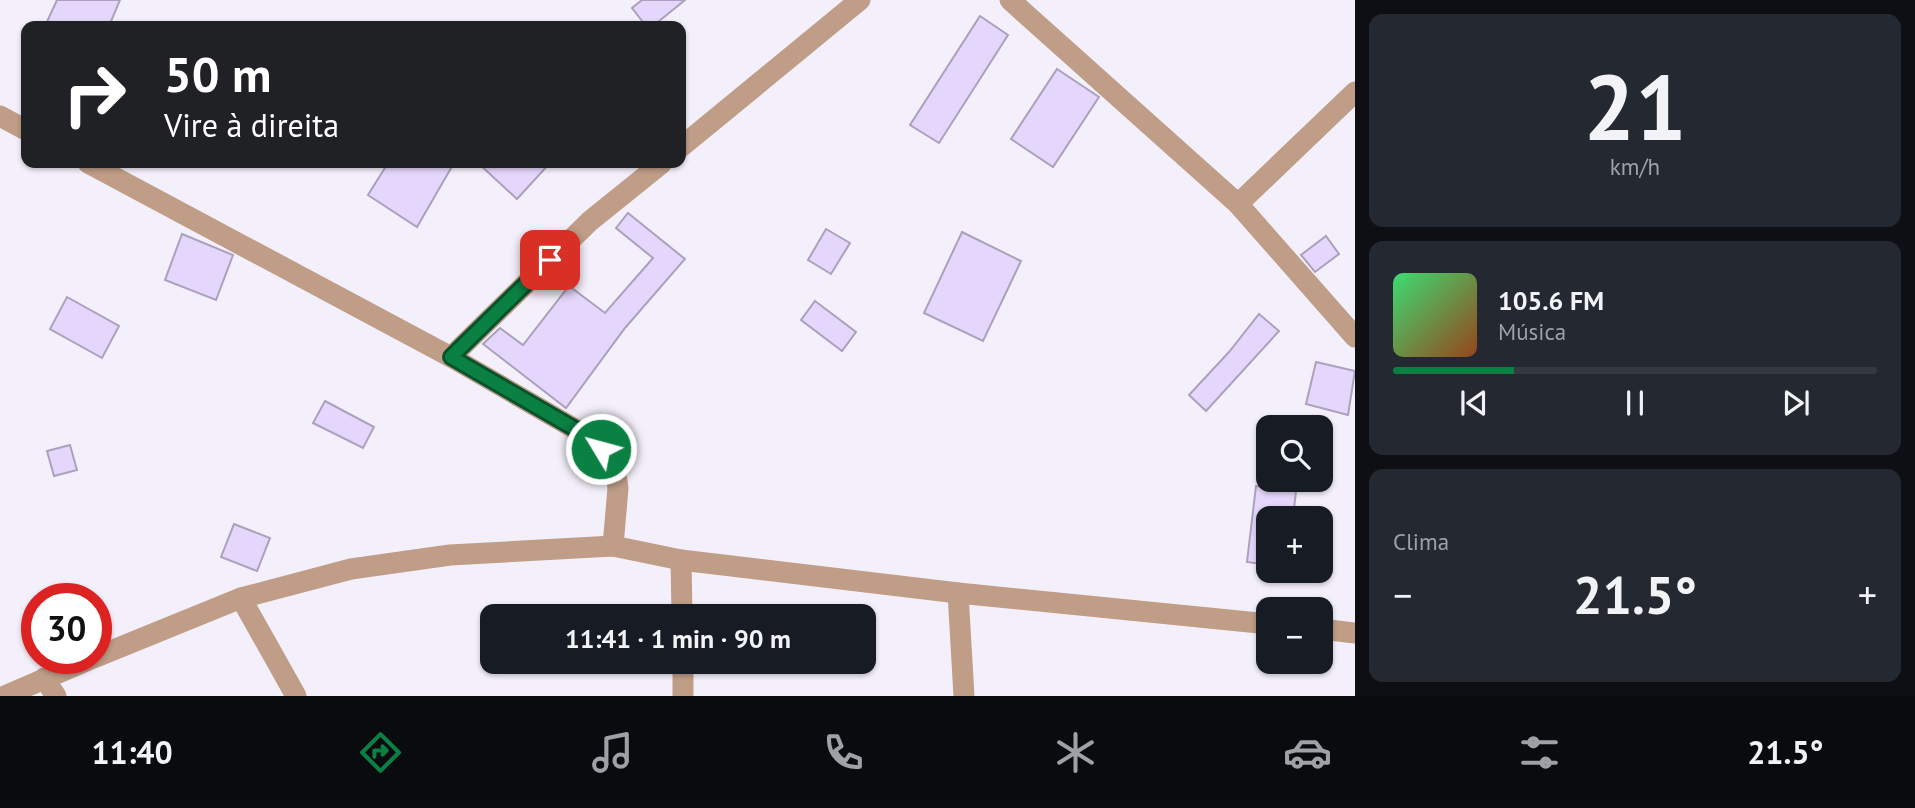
<!DOCTYPE html>
<html lang="pt">
<head>
<meta charset="utf-8">
<style>
  :root { --surface:#171b24; --page:#242831; --text:#f1f3f6; --muted:#9ea1a6; --line:#363941; --accent:#0b8043 }
  body { margin:0; font-family:"PT Sans",sans-serif; background:var(--page); color:var(--text); height:100vh; display:flex; flex-direction:column; font-size:26px; white-space:nowrap }
  * { box-sizing:border-box; margin:0 }
  p { font-size:23px; color:var(--muted) }
  .icon { flex:none; width:38px; height:38px; fill:none; stroke:currentColor; stroke-width:2; stroke-linecap:round; stroke-linejoin:round }
  .map { position:relative; flex:1; overflow:hidden }
  .details { display:flex; flex-direction:column; gap:14px; padding:14px; background:#0d0f14; width:560px }
  .details>* { flex:none }
  .hud { position:absolute; left:21px; top:21px; width:665px; height:147px; border-radius:14px; box-shadow:0 2px 5px #0004; background:#202124; color:#fff; overflow:hidden }
  .tools { position:absolute; left:1256px; top:415px; display:grid; gap:14px }
  .tools a { display:grid; place-items:center; width:77px; height:77px; border-radius:14px; background:var(--surface); box-shadow:0 2px 5px #0004; font-size:35px }
  .speed { position:absolute; left:21px; top:583px; display:flex; gap:14px; font-size:35px; font-weight:700; text-align:center }
  .speed>* { display:grid; place-content:center; width:91px; height:91px; border-radius:50%; background:var(--surface); box-shadow:0 2px 5px #0004; line-height:1 }
  .speed .limit { border:10px solid #d22; background:#fff; color:#111 }
  .pin { position:absolute; display:grid; place-items:center; width:60px; height:60px; color:#fff; margin:-30px; border-radius:14px; box-shadow:0 4px 10px #0006 }
  .me { position:absolute; width:77px; margin:-38px; rotate:307deg; stroke-linejoin:round; filter:drop-shadow(0 0 5px #0008) }
  .turn { display:flex; align-items:center; gap:24px; height:147px; padding:0 28px; font-size:32px }
  .turn .icon { width:91px; height:91px; stroke-width:2.5 }
  .turn b { display:block; font-size:49px; line-height:60px }
  .big { font-size:52px; font-weight:600; line-height:1.1 }
  .details .card { flex:1; display:flex; flex-direction:column; justify-content:center; gap:10px; min-width:0; padding:0 24px; border-radius:14px; background:var(--page) }
  .details .dial { align-items:center; gap:0 }
  .dial b { font-size:91px; line-height:1 }
  .song { display:flex; align-items:center; gap:21px }
  .cover { width:84px; height:84px; border-radius:10px; background:linear-gradient(135deg,hsl(140 70% 55%),hsl(20 70% 35%)) }
  .played { height:7px; border-radius:4px; background:linear-gradient(90deg,var(--accent) 25%,var(--line) 25%) }
  .keys { display:flex; justify-content:space-around; direction:ltr }
  .heat { display:flex; justify-content:space-between; align-items:center; font-size:38px; direction:ltr }
  .trip { position:absolute; left:480px; top:604px; width:396px; height:70px; border-radius:14px; background:var(--surface); box-shadow:0 2px 5px #0004; font-weight:600; line-height:70px; text-align:center }
  .tabs { display:flex; height:112px; justify-content:space-around; align-items:center; background:#090b0e; color:var(--muted) }
  .tabs .icon { width:49px; height:49px }
  .tabs .current { color:var(--accent) }
  .tabs b { font-size:32px; color:var(--text) }
  main { display:flex; flex:1; min-height:0 }
  .map>svg:first-child { display:block }
  .building { fill:#e5d7fc; stroke:#aba1bc; stroke-width:2 }
  .lines { fill:none; stroke-linecap:round; stroke-linejoin:round }
  .minor { stroke:#bf9d87; stroke-width:21 }
  .route-casing { stroke:#07532c; stroke-width:18 }
  .route { stroke:#0b8043; stroke-width:12 }
</style>
</head>
<body>
<main>
<div class="map">
<svg width="1355" height="696" viewBox="0 0 1355 696">
  <rect width="100%" height="100%" fill="#f4f0fb"/>
  <g class="building">
    <path d="M 57,0 L 120,0 L 109,26 L 45,26 Z"/>
    <path d="M 642,0 L 685,0 L 653,26 L 646,26 L 632,8 Z"/>
    <path d="M 980,16 L 1008,35 L 939,143 L 910,125 Z"/>
    <path d="M 1057,69 L 1099,97 L 1053,167 L 1011,139 Z"/>
    <path d="M 388,163 L 454,163 L 417,227 L 368,195 Z"/>
    <path d="M 478,163 L 550,163 L 517,199 Z"/>
    <path d="M 628,213 L 685,259 L 625,328 L 566,408 L 483,344 L 500,328 L 523,345 L 569,286 L 605,313 L 653,258 L 616,228 Z"/>
    <path d="M 826,229 L 850,243 L 831,274 L 808,260 Z"/>
    <path d="M 962,232 L 1021,261 L 983,341 L 924,313 Z"/>
    <path d="M 182,234 L 233,255 L 216,300 L 165,280 Z"/>
    <path d="M 1326,236 L 1339,254 L 1315,272 L 1301,255 Z"/>
    <path d="M 67,297 L 119,326 L 102,358 L 50,329 Z"/>
    <path d="M 815,301 L 856,332 L 842,351 L 801,320 Z"/>
    <path d="M 1259,314 L 1279,331 L 1206,411 L 1189,395 L 1229,352 Z"/>
    <path d="M 1316,362 L 1355,371 L 1348,415 L 1306,404 Z"/>
    <path d="M 325,401 L 374,427 L 363,448 L 313,423 Z"/>
    <path d="M 70,445 L 77,470 L 54,476 L 47,451 Z"/>
    <path d="M 1256,486 L 1296,491 L 1293,518 L 1269,518 L 1269,565 L 1247,562 Z"/>
    <path d="M 234,524 L 270,538 L 257,571 L 221,557 Z"/>
  </g>
  <g class="lines">
    <g class="minor">
      <path d="M 1010,0 L 1238,204 L 1355,337"/>
      <path d="M 0,116 L 26,130"/>
      <path d="M 681,147 L 860,0"/>
      <path d="M 88,163 L 451,357 L 589,437 L 614,462 L 618,488 L 613,546"/>
      <path d="M 1238,204 L 1355,92"/>
      <path d="M 451,357 L 590,221 L 662,163"/>
      <path d="M 681,560 L 682,616"/>
      <path d="M 958,593 L 964,696"/>
      <path d="M 241,598 L 296,696"/>
      <path d="M 1321,629 L 1355,633"/>
      <path d="M 96,657 L 241,598 L 351,569 L 450,555 L 613,546 L 681,560 L 958,593 L 1269,624"/>
      <path d="M 683,662 L 683,696"/>
      <path d="M 44,678 L 56,696"/>
      <path d="M 5,696 L 93,658"/>
    </g>
  </g>
  <g class="lines">
    <defs>
      <path id="route" d="M 550,260 L 451,357 L 589,437 L 601,449"/>
    </defs>
    <use href="#route" class="route-casing"/>
    <use href="#route" class="route"/>
  </g>
</svg>
<div class="tools">
<a><svg class="icon" aria-label="search" viewBox="0 0 24 24"><circle cx="10" cy="10" r="6"/><path d="M15 15l6 6"/></svg></a>
<a>+</a>
<a>−</a>
</div>
<div class="speed"><div class="limit">30</div></div>
<div class="pin" style="left:550px;top:260px;background:#d93025"><svg class="icon" aria-label="arrive" viewBox="0 0 24 24"><path d="M6 21V4h12l-3 4 3 4H6"/></svg></div>
<svg class="me" style="left:601px;top:449px" viewBox="-20 -20 40 40"><circle r="17" fill="#0b8043" stroke="#fff" stroke-width="3"/><path d="M0-11L8 9 0 5-8 9z" fill="#fff"/></svg>
<div class="trip">11:41 · 1 min · 90 m</div>
<div class="hud">
<div class="turn"><svg class="icon" aria-label="right" viewBox="0 0 24 24"><path d="M7 20v-9h11M14 6l5 5-5 5"/></svg><div><b>50 m</b>Vire à direita</div></div>
</div>
</div>
<section class="details">
<div class="card dial"><b>21</b><p>km/h</p></div>
<div class="card">
<div class="song"><i class="cover"></i><div><b>105.6 FM</b><p>Música</p></div></div>
<div class="played"></div>
<div class="keys"><svg class="icon" aria-label="previous" viewBox="0 0 24 24"><path d="M18 5L8 12l10 7zM5 5v14"/></svg><svg class="icon" aria-label="pause" viewBox="0 0 24 24"><path d="M8 5v14M16 5v14"/></svg><svg class="icon" aria-label="next" viewBox="0 0 24 24"><path d="M6 5l10 7-10 7zM19 5v14"/></svg></div>
</div>
<div class="card"><p>Clima</p>
<div class="heat"><a>−</a><b class="big">21.5°</b><a>+</a></div>
</div>
</section>
</main>
<nav class="tabs">
<b>11:40</b>
<svg class="icon current" aria-label="directions" viewBox="0 0 24 24"><path d="M12 3l9 9-9 9-9-9zM9 14v-3h6M13 9l2 2-2 2"/></svg>
<svg class="icon" aria-label="music" viewBox="0 0 24 24"><path d="M9 18V5l10-2v13"/><circle cx="6" cy="18" r="3"/><circle cx="16" cy="16" r="3"/></svg>
<svg class="icon" aria-label="phone" viewBox="0 0 24 24"><path d="M5 4h4l2 5-3 2q2 4 5 5l2-3 5 2v4C11 20 4 13 5 4z"/></svg>
<svg class="icon" aria-label="climate" viewBox="0 0 24 24"><path d="M12 3v18M4 7l16 10M4 17L20 7"/></svg>
<svg class="icon" aria-label="car" viewBox="0 0 24 24"><path d="M5 17H2v-5l4-1 3-4h7l3 4 3 1v5h-3M9 17h6M6 11h13"/><circle cx="7" cy="17" r="2"/><circle cx="17" cy="17" r="2"/></svg>
<svg class="icon" aria-label="filters" viewBox="0 0 24 24"><path d="M4 7h16M4 17h16"/><circle cx="9" cy="7" r="2"/><circle cx="15" cy="17" r="2"/></svg>
<b>21.5°</b>
</nav>
</body>
</html>
